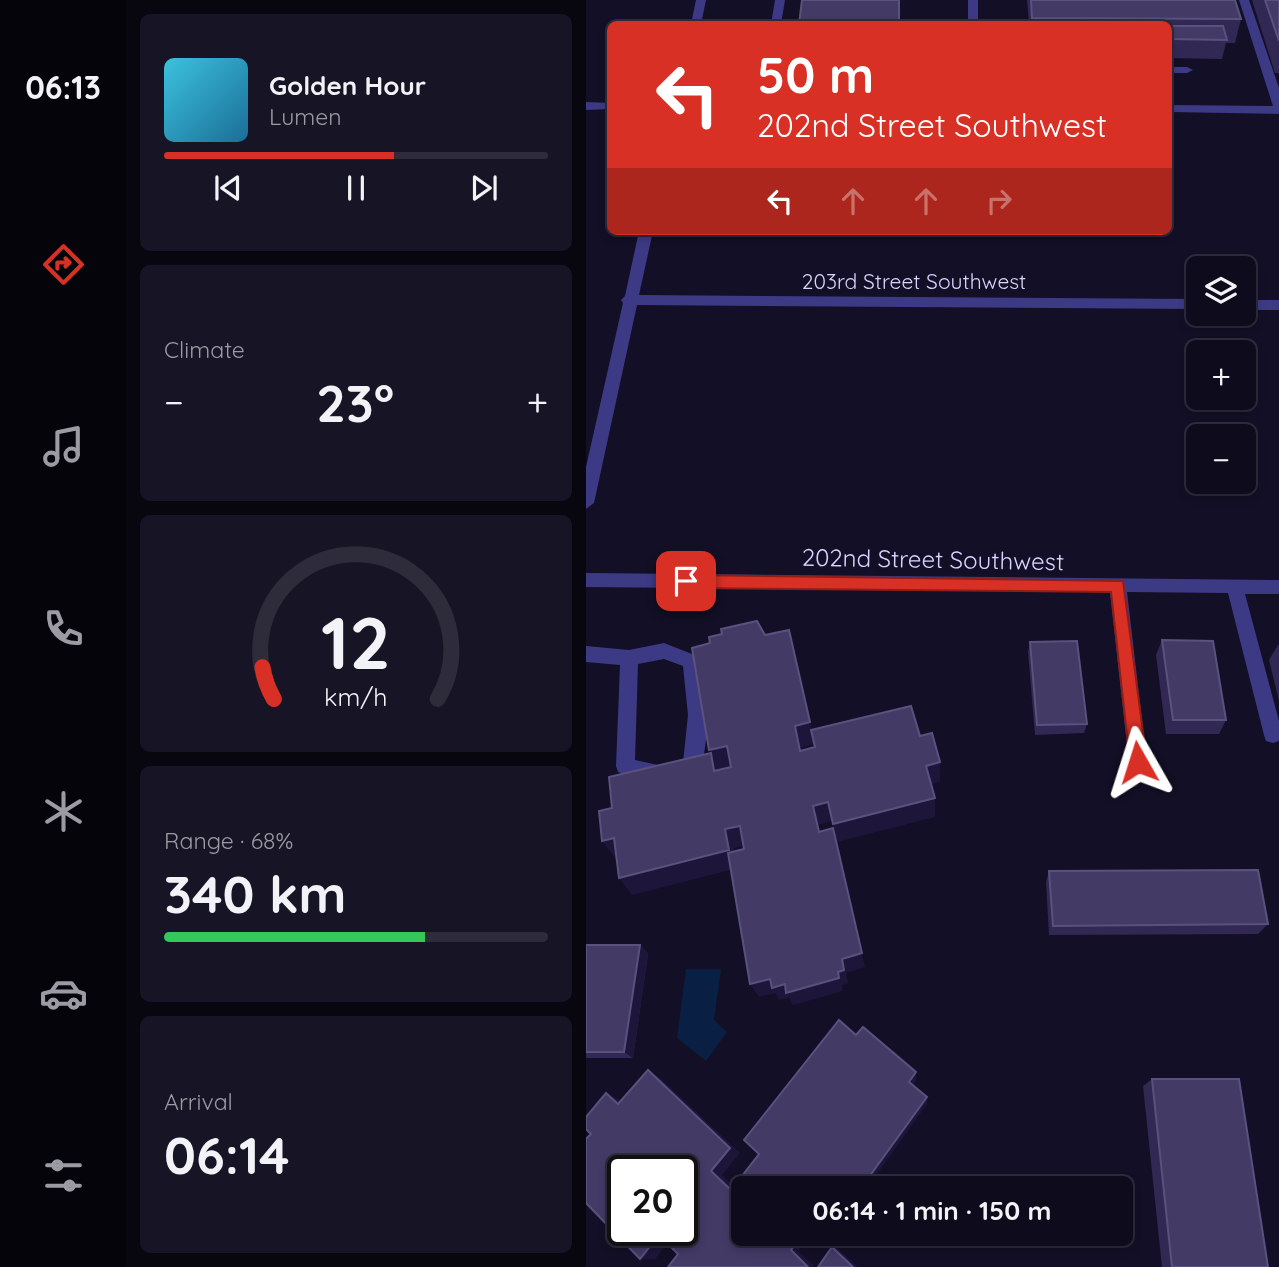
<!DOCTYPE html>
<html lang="en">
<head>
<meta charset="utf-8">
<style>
  :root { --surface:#0e0b1c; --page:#171425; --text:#f1f3f6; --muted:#9b9ba3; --line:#2e2b3b; --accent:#d93025 }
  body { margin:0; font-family:Quicksand,sans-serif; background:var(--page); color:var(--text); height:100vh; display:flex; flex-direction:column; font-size:26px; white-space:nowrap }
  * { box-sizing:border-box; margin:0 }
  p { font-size:23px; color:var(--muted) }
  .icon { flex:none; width:38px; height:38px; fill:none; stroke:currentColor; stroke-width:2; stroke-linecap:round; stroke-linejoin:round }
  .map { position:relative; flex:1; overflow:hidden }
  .details { display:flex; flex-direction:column; gap:14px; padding:14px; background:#08060f; width:460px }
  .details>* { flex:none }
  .hud { position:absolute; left:21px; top:21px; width:565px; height:214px; border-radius:10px; box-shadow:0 4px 10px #0003,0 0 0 2px var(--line); background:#d93025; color:#fff; overflow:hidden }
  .fabs { position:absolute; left:600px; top:256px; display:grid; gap:14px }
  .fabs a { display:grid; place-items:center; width:70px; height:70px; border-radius:10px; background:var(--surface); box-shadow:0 4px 10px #0003,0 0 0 2px var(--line); font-size:35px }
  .speed { position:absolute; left:21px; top:1155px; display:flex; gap:14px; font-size:35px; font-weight:700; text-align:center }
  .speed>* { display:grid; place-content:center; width:91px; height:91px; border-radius:50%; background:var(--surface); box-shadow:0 4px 10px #0003,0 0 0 2px var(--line); line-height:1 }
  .speed .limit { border:4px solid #111; border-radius:10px; background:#fff; color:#111 }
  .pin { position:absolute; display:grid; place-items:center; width:60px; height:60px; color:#fff; margin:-30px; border-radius:14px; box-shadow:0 4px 10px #0006 }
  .me { position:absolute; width:77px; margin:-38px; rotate:354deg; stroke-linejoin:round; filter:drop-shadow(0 0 5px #0008) }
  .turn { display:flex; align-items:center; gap:24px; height:147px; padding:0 35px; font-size:32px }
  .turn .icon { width:91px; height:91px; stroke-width:2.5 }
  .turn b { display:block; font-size:49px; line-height:60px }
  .lanes { display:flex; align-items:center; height:66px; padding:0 35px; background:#0003; justify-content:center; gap:35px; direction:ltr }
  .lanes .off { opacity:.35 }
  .big { font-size:52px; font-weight:700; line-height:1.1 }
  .details .tile { flex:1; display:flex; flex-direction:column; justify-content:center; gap:10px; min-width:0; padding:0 24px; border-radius:10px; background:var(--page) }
  .details .dial { align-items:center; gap:0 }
  .dial svg { height:182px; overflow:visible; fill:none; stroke:var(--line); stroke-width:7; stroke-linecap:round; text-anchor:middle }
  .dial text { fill:var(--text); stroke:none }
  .song { display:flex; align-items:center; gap:21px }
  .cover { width:84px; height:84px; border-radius:10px; background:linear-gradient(135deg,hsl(190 70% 55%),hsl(200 70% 35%)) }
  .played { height:7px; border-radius:4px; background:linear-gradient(90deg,var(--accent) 60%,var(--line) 60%) }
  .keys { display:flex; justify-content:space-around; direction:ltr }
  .heat { display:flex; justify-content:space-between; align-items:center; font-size:38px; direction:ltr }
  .charge { height:10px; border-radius:5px; background:linear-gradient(90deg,#34c759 68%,var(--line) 0) }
  .trip { position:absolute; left:145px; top:1176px; width:402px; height:70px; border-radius:10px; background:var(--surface); box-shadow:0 4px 10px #0003,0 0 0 2px var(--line); font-weight:700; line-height:70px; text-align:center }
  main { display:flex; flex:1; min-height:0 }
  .tabs { display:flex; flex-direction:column; width:126px; justify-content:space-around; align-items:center; background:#06040b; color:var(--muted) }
  .tabs .icon { width:49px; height:49px }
  .tabs .active { color:var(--accent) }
  .tabs b { font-size:32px; color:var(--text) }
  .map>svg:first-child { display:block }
  .water { fill:#0a1f44 }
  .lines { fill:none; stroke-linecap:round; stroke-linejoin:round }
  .minor { fill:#3d3a85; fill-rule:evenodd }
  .wall { fill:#312854 }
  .shaded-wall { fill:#1d163a }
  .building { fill:#433a66; stroke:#5a527e; stroke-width:2; fill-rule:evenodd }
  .route { fill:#d93025; stroke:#8d1f18; stroke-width:2 }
  .labels { text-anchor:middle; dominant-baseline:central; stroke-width:7; stroke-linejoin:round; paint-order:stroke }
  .far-street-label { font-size:21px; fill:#d9d4ff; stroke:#130f26 }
  .street-label { font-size:24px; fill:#d9d4ff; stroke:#130f26 }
</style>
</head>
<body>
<main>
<nav class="tabs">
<b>06:13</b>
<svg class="icon active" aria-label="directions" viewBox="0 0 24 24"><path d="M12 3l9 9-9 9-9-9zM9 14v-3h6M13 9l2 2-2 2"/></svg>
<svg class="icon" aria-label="music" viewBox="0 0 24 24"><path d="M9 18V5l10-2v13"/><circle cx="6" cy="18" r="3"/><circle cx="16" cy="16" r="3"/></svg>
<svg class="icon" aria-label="phone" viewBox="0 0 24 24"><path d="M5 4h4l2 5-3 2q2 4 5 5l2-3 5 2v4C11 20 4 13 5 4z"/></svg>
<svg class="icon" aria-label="climate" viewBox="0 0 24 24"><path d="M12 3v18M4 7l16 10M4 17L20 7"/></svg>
<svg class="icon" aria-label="car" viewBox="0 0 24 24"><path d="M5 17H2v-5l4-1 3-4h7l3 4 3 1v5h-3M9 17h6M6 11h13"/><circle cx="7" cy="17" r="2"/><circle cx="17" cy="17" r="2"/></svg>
<svg class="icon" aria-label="filters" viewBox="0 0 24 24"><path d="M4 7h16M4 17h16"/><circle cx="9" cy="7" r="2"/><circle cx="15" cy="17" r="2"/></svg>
</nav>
<section class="details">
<div class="tile">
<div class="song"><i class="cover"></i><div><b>Golden Hour</b><p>Lumen</p></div></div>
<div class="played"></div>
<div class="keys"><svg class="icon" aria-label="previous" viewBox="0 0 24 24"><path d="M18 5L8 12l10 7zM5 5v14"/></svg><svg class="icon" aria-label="pause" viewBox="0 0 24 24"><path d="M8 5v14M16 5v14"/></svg><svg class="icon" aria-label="next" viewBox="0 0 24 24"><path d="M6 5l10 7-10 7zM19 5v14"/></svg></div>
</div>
<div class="tile"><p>Climate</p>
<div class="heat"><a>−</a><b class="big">23°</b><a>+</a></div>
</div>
<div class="tile dial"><svg viewBox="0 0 100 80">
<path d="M14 69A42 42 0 1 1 86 69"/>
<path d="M14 69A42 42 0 0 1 9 55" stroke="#d93025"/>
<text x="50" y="56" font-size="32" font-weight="700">12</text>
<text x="50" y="72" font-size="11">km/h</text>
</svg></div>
<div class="tile"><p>Range · 68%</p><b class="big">340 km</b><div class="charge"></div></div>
<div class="tile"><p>Arrival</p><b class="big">06:14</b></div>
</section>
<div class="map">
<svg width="693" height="1267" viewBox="0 0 693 1267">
  <rect width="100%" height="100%" fill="#130f26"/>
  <path class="water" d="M 100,969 L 135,969 L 128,1020 L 141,1032 L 120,1061 L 91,1038 Z"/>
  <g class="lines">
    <g class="minor">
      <path d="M 110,0 L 120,0 L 115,24 L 105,24 Z"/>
      <path d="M 189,0 L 199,0 L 195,24 L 185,24 Z"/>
      <rect x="382" y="0" width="10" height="24"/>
      <path d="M 653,0 L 663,0 L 693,88 L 693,114 L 583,112 L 583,105 L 687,106 Z"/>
      <path d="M 583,67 L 601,67 L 607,70 L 601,73 L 583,73 Z"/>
      <path d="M 0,102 L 24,103 L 24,109 L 0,110 Z"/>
      <path d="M 53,231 L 67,231 L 53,295 L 612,299 L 612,309 L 51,305 L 8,503 L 0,509 L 0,467 L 37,303 L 35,300 L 39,296 Z"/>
      <rect x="658" y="300" width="35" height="10"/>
      <path d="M 0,573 L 693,580 L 693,594 L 659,594 L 693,721 L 693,741 L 687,743 L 680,741 L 678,735 L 642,593 L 541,592 L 561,763 L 559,769 L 552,772 L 545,769 L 543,763 L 524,592 L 0,587 Z"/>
      <path d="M 78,643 L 111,656 C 125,684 124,747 112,775 C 83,786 60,783 32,772 L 30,766 L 34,665 L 0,662 L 0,646 L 43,650 ZM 78,659 L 97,666 L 102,715 L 97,763 L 72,765 L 49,760 L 52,664 Z"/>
    </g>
  </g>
  <g class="wall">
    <path d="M 441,0 L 649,0 L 655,19 L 649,43 L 640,43 L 636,59 L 583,58 L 583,24 L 443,24 Z"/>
    <path d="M 666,0 L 693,0 L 693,73 L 689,73 Z"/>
    <path d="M 576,640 L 640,720 L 633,734 L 580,734 L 570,655 Z"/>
    <path d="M 444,642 L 501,724 L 498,733 L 449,735 L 442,652 Z"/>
    <path d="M 692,645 L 693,645 L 693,701 L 683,660 Z"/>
    <path d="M 463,871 L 682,924 L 672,934 L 463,935 L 460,882 Z"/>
    <path d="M 0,945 L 54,945 L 62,954 L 47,1058 L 0,1058 Z"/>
    <path d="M 566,1079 L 682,1267 L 576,1267 L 557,1086 Z"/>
  </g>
  <g class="shaded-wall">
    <path d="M 224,722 L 229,744 L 214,748 L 219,771 L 209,726 Z"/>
    <path d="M 141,746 L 149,766 L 128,771 L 126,756 L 123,750 Z"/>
    <path d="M 354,762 L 354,782 L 340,786 L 340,766 Z"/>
    <path d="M 349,798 L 349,817 L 251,842 L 247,824 Z"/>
    <path d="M 242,802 L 246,821 L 232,825 L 237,850 L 227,806 Z"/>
    <path d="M 154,826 L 162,844 L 148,848 L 152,868 L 46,895 L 33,878 L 139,829 Z"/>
    <path d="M 28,838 L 30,859 L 16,841 Z"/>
    <path d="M 54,945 L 62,954 L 47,1058 L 38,1052 Z"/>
    <path d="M 276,953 L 279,967 L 260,973 L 262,983 L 256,985 L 257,991 L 207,1005 L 203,998 L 193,1000 L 189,993 L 173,997 L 164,984 L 184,979 L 252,972 L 256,959 Z"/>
    <path d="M 62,1070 L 75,1079 L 154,1153 L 136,1175 L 155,1193 L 145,1190 L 125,1171 Z"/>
    <path d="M 330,1072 L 330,1081 L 324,1090 L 323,1082 Z"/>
    <path d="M 20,1093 L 36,1101 L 32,1104 Z"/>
    <path d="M 341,1097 L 341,1104 L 281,1188 L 275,1188 Z"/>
    <path d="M 217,1234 L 224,1234 L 212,1251 L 229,1267 L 222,1267 L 205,1250 Z"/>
    <path d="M 73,1235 L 87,1236 L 69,1259 L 54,1259 Z"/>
    <path d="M 246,1247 L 251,1248 L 272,1267 L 267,1267 Z"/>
  </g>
  <g class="building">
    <path d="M 216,0 L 313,0 L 313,21 L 354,21 L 355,24 L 213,24 Z"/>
    <path d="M 445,0 L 649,0 L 655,19 L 446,18 Z"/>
    <path d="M 679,0 L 693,0 L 693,41 Z"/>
    <path d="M 583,26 L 637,26 L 641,40 L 583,39 Z"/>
    <path d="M 171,621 L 179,635 L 203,630 L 224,722 L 209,726 L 214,751 L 229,747 L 225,730 L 325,706 L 334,736 L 346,733 L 354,762 L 340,766 L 349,798 L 247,824 L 242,802 L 227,806 L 233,832 L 247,828 L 276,953 L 256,959 L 258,970 L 252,972 L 253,978 L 200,993 L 199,984 L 186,988 L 184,979 L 164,984 L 142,853 L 158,849 L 154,826 L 139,829 L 143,850 L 33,878 L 28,838 L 16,841 L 13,811 L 26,808 L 23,777 L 125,753 L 128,771 L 145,767 L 141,746 L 123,750 L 106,648 L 124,643 L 123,637 L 136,634 L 135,629 Z"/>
    <path d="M 576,640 L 627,641 L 640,720 L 587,720 Z"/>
    <path d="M 491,641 L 501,724 L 451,725 L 444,642 Z"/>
    <path d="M 672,870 L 682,924 L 467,926 L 463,871 Z"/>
    <path d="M 0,945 L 54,945 L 38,1052 L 0,1052 Z"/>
    <path d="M 253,1020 L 270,1035 L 277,1027 L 330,1072 L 323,1082 L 341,1097 L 275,1188 L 158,1188 L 158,1234 L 217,1234 L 205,1250 L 222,1267 L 82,1267 L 92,1254 L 73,1235 L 54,1259 L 0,1203 L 0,1139 L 5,1134 L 0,1129 L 0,1117 L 20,1093 L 32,1104 L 62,1070 L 144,1148 L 125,1171 L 145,1190 L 173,1154 L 158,1140 ZM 37,1171 L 96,1171 L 96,1230 L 37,1230 Z"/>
    <path d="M 566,1079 L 653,1079 L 682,1267 L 586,1267 Z"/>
    <path d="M 246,1247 L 267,1267 L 232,1267 Z"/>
  </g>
  <path class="route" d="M 100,575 L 537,581 L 561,762 L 552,770 L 544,762 L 525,592 L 100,588 L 92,581 Z"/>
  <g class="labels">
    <g class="far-street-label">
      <text x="328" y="281">203rd Street Southwest</text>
    </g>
    <g class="street-label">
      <text transform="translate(347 559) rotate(1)">202nd Street Southwest</text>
    </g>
  </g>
</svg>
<div class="fabs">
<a><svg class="icon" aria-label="layers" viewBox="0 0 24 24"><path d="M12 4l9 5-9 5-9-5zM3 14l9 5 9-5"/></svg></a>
<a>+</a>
<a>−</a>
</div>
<div class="speed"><div class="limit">20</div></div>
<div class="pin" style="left:100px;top:581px;background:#d93025"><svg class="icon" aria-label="arrive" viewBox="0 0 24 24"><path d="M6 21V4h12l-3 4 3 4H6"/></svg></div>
<svg class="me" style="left:552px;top:762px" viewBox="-20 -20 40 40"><path d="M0-17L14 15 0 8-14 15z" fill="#d93025" stroke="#fff" stroke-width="4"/></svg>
<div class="trip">06:14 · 1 min · 150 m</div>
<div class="hud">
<div class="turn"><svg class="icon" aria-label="left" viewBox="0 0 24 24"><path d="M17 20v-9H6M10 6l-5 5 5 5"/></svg><div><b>50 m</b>202nd Street Southwest</div></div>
<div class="lanes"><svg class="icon" aria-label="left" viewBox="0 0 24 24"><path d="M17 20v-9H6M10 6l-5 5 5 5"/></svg><svg class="icon off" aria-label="ahead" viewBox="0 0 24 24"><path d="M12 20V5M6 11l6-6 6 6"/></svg><svg class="icon off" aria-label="ahead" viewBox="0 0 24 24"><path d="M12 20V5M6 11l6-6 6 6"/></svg><svg class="icon off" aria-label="right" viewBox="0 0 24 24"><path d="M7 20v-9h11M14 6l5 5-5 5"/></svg></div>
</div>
</div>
</main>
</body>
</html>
